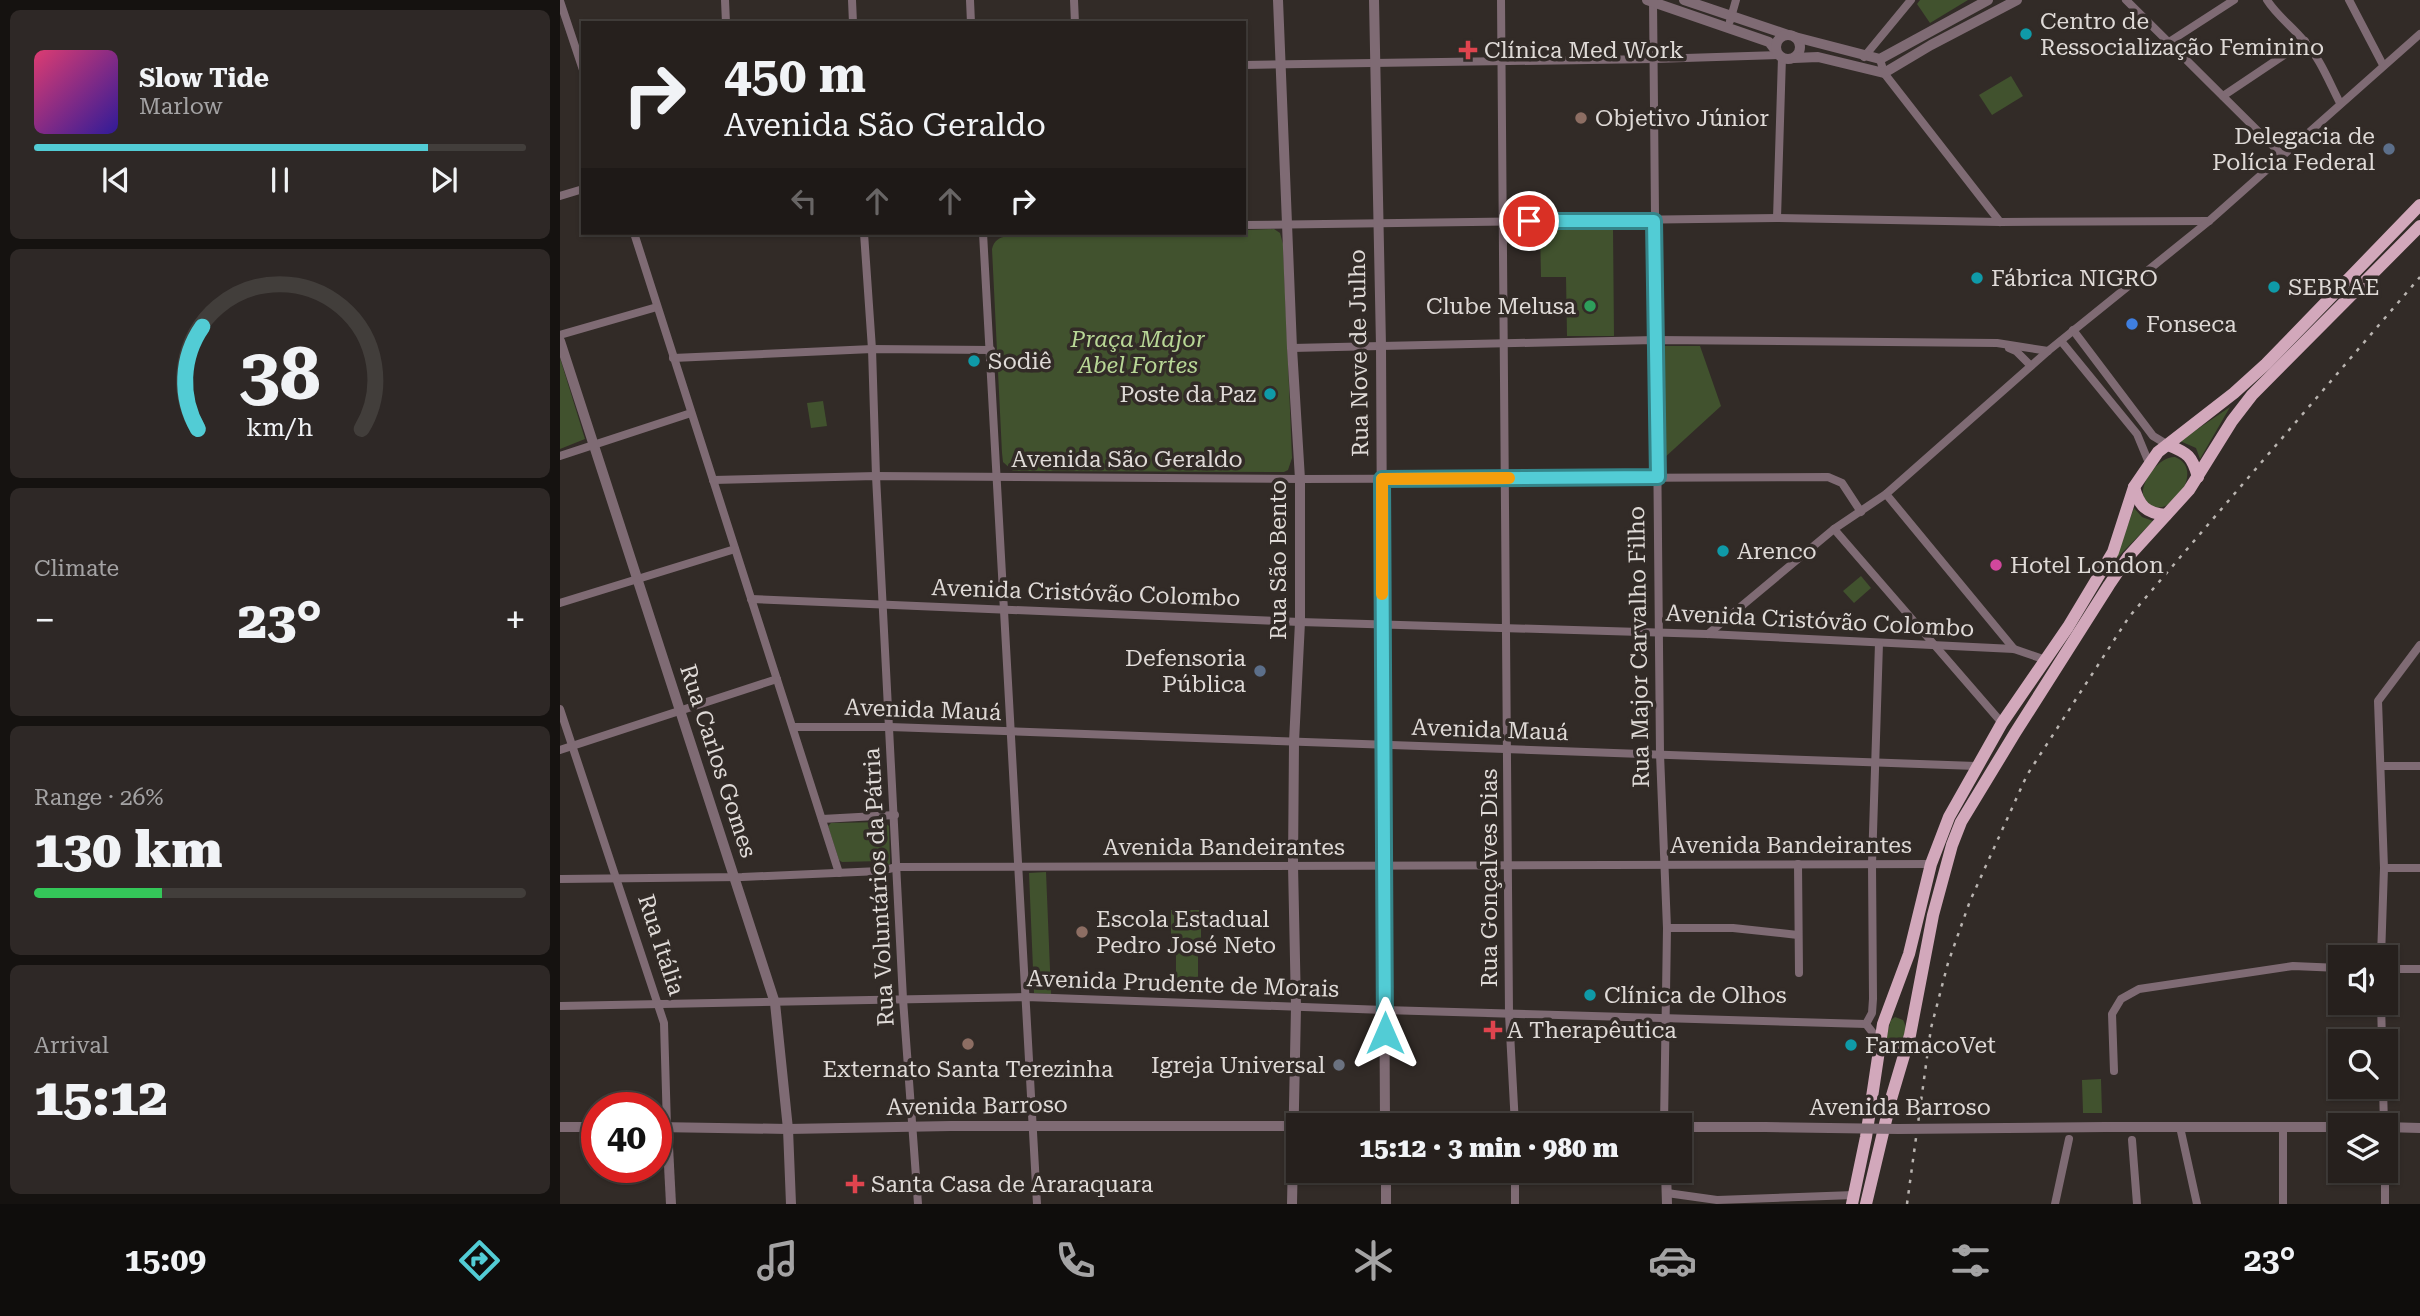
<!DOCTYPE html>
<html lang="en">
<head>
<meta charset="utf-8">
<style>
  :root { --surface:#26201d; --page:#2e2826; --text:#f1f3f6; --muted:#a4a3a4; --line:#423e3b; --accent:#52ccd5 }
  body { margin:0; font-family:"Roboto Serif",serif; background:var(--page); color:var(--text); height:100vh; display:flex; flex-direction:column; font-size:26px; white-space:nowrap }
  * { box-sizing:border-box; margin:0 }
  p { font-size:23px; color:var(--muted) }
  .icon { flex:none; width:38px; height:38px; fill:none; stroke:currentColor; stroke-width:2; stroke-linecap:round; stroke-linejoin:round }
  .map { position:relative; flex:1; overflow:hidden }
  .panel { display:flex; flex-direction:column; gap:10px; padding:10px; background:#151210; width:560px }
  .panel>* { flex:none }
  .banner { position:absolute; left:21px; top:21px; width:665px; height:214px; border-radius:0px; box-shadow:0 2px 5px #0004,0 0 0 2px var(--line); background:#26201d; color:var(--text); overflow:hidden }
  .fabs { position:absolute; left:1768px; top:945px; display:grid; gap:14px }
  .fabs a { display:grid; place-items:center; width:70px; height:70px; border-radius:0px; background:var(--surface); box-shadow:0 2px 5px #0004,0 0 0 2px var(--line); font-size:35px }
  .speed { position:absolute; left:21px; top:1092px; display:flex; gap:14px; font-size:35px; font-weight:700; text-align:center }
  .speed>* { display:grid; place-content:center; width:91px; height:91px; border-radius:50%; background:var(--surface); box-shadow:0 2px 5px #0004,0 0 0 2px var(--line); line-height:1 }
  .speed .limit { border:10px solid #d22; background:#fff; color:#111 }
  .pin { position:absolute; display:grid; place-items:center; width:60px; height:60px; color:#fff; margin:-30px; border:4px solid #fff; border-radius:50%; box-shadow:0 2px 7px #0007 }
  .me { position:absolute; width:77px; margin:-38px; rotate:0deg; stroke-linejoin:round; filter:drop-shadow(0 0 5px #0008) }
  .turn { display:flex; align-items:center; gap:24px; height:147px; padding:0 28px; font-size:32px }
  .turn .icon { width:91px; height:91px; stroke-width:2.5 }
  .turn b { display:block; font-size:49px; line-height:60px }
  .lanes { display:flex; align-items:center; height:66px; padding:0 28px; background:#0003; justify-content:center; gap:35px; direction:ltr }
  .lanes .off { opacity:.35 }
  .big { font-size:52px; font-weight:800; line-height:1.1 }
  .panel .tile { flex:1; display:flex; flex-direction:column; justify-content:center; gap:10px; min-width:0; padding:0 24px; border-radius:10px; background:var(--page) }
  .panel .dial { align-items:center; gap:0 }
  .dial svg { height:182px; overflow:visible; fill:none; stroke:var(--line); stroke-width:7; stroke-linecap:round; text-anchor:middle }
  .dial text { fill:var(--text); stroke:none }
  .song { display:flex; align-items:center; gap:21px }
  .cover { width:84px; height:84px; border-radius:10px; background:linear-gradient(135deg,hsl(340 70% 55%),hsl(250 70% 35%)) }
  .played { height:7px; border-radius:4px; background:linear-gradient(90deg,var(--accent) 80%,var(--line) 80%) }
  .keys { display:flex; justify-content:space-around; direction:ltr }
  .heat { display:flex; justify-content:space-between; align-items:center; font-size:38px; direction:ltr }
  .charge { height:10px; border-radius:5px; background:linear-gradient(90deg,#34c759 26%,var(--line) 0) }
  .trip { position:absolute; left:726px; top:1113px; width:406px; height:70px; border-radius:0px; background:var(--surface); box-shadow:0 2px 5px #0004,0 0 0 2px var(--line); font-weight:800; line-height:70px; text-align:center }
  .dock { display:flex; height:112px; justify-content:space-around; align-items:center; background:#0f0d0c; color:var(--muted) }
  .dock .icon { width:49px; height:49px }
  .dock .on { color:var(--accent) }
  .dock b { font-size:32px; color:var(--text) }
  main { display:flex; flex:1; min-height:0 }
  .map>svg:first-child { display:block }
  .green { fill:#41522e }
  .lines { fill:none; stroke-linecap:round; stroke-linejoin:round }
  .minor { stroke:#7f6b74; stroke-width:8 }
  .tertiary { stroke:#7f6b74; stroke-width:10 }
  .primary { stroke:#d2a8bb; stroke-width:12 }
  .rail { stroke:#b9b4b0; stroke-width:2.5; stroke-dasharray:3.5 7; stroke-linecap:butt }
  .tertiary-bridge { stroke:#7f6b74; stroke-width:10 }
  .route-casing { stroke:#35858a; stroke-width:18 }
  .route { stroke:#52ccd5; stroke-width:12 }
  .slow { stroke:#f59e0b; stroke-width:12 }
  .culture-dot { fill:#0f9aa8; stroke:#322b27; stroke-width:2.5 }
  .health-dot { fill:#e0444e; stroke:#322b27; stroke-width:2.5 }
  .education-dot { fill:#8d6e63; stroke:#322b27; stroke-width:2.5 }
  .service-dot { fill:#5c6f8a; stroke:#322b27; stroke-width:2.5 }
  .leisure-dot { fill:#2e9e5b; stroke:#322b27; stroke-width:2.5 }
  .shop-dot { fill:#3f7fe0; stroke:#322b27; stroke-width:2.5 }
  .hotel-dot { fill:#d1479c; stroke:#322b27; stroke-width:2.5 }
  .worship-dot { fill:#6b7280; stroke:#322b27; stroke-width:2.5 }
  .labels { text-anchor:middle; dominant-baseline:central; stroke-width:7; stroke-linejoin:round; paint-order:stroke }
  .poi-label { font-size:23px; fill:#dfdad7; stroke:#322b27; text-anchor:start }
  .park-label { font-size:23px; font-style:italic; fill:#b8d796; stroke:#322b27 }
  .street-label { font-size:23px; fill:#dfdad7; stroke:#322b27 }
</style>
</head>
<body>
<main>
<section class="panel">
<div class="tile">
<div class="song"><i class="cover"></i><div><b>Slow Tide</b><p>Marlow</p></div></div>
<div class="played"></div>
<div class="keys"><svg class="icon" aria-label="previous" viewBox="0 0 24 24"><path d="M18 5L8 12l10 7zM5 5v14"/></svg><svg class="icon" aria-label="pause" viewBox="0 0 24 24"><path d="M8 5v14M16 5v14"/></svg><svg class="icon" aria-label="next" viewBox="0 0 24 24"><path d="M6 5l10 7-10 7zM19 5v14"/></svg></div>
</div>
<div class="tile dial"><svg viewBox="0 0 100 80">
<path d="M14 69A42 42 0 1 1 86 69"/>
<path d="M14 69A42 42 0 0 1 16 24" stroke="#52ccd5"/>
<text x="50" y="56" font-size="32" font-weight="700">38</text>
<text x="50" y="72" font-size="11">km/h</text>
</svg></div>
<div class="tile"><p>Climate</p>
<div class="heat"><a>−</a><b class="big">23°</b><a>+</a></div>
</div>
<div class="tile"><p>Range · 26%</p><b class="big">130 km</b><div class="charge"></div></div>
<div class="tile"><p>Arrival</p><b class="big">15:12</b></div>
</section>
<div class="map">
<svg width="1860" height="1204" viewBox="0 0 1860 1204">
  <rect width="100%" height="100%" fill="#322b27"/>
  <g class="green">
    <path d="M 1360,0 L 1408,0 L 1370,23 L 1357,4 Z"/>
    <path d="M 1451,76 L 1463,96 L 1432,115 L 1419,95 Z"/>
    <path d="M 1053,228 L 1054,336 L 1007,336 L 1006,277 L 981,277 L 980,229 Z"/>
    <path d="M 714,229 L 720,233 L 723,244 L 732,458 L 728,470 L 724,472 L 453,471 L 443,462 L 442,453 L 432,249 C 434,240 439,238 447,236 L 684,233 L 684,230 Z"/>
    <path d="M 1103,346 L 1140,346 L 1161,406 L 1103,459 Z"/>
    <path d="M 0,358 L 25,439 L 0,449 Z"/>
    <path d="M 263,401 L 267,426 L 251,428 L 247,403 Z"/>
    <path d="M 1670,407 L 1640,459 L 1636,448 L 1620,441 Z"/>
    <path d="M 1615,457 C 1649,470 1604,528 1585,500 C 1576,487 1598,456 1615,457 Z"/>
    <path d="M 1574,508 L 1582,517 L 1593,521 L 1555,560 Z"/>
    <path d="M 1301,576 L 1311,588 L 1294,603 L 1283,591 Z"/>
    <path d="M 324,822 L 329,826 L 330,864 L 325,866 L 321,861 L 282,862 L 279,860 L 268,826 L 271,823 Z"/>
    <path d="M 486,872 L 491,994 L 474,993 L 469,873 Z"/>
    <rect x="611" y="910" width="30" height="39"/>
    <path d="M 616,952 L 638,953 L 638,989 L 616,988 Z"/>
    <path d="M 1335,1017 L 1343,1020 C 1348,1027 1344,1040 1337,1044 L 1329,1042 L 1326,1038 L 1331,1020 Z"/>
    <path d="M 1541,1079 L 1542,1113 L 1523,1113 L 1522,1080 Z"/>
  </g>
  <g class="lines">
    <g class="minor">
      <path d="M 165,0 L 166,23"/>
      <path d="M 292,0 L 293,23"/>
      <path d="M 410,0 L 411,23"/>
      <path d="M 514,0 L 515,23"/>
      <path d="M 941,0 L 949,1014 L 955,1125"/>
      <path d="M 1093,0 L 1100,754 L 1107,928 L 1104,1125"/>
      <path d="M 1566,0 L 1722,155"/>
      <path d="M 1707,0 C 1717,16 1732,26 1744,41 C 1760,58 1769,82 1780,103"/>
      <path d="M 1789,0 L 1823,65"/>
      <path d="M 0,1 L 23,70"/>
      <path d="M 1170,21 L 1176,0"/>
      <path d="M 1609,42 L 1674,0"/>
      <path d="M 1304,57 L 1351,0"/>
      <path d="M 1320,59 L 1324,73 L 1440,222"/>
      <path d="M 684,65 L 1094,59 L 1219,55"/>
      <path d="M 1663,96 L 1745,41"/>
      <path d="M 0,196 L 23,189"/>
      <path d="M 1217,218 L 1222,57"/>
      <path d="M 684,225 L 1217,218 L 1440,222 L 1649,221"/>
      <path d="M 74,233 L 279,873"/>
      <path d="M 304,233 L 312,349 L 316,476 L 343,999 L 358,1204"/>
      <path d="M 423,233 L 477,1204"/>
      <path d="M 1513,330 L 1593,436 L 1608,445"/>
      <path d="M 0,335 L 97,307"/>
      <path d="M 1501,341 L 1577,434 L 1589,463"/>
      <path d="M 732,348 L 1095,340 L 1437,343 L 1488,351"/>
      <path d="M 1449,348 L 1456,351 L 1471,366"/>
      <path d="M 113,358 L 312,349 L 431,350"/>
      <path d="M 0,456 L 131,413"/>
      <path d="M 153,480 L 316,476 L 740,479 L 1268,477 L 1282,483 L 1301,512"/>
      <path d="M 1326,494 L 1454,649"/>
      <path d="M 1274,529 L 1442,723"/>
      <path d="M 191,599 L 740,622 L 1147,634 L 1454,649 L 1486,660"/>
      <path d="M 0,603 L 175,549"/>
      <path d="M 1148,634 L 1274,529 L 1326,494 L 1488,351 L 1649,221 L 1860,34"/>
      <path d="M 0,709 L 104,1023 L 107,1127"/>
      <path d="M 233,727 L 330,727 L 1416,766"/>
      <path d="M 0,750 L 217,679"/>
      <path d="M 1821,766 L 1860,766"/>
      <path d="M 262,819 L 335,815"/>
      <path d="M 1238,864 L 1239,973"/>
      <path d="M 1824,868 L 1860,868"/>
      <path d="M 0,879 L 182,877 L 320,871 L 337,867 L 1371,864"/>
      <path d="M 1107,928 L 1173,928 L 1238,935"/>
      <path d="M 1821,957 L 1824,868 L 1818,701 L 1860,645"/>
      <path d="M 1825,969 L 1860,969"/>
      <path d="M 1821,1003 L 1822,1041"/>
      <path d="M 0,1006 L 466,997 L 824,1010 L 1306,1024"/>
      <path d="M 1306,1024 L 1312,1013 L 1313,999 L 1312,864 L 1319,643"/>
      <path d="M 1306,1024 L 1320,1042"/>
      <path d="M 1554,1071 L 1552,1014 L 1561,999 L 1579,989 L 1733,966 L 1780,968"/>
      <path d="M 1823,1087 L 1824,1125"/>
      <path d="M 1620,1127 L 1637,1204"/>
      <path d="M 1723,1127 L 1723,1204"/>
      <path d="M 1572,1140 L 1577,1204"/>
      <path d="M 1825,1171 L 1825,1204"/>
      <path d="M 1107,1193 L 1157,1200 L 1294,1195"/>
      <path d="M 955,1204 L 955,1171"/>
      <path d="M 1495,1204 L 1509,1139"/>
    </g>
    <g class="tertiary">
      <path d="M 718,0 L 732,348 L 740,479 L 740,622 L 734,742 L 733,865 L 736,1007 L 732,1204"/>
      <path d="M 814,0 L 821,346 L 825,1125"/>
      <path d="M 1087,0 L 1209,42 L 1216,51"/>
      <path d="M 1124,0 L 1228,35"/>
      <circle cx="1228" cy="47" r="12"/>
      <path d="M 1235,37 L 1320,59 L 1428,0"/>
      <path d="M 1234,58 L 1258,57 L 1324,73 L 1371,45 L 1457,0"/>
      <path d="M 0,341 L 215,1003 L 228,1129 L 231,1204"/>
      <path d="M 758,1125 L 792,1125"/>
      <path d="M 847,1125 L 915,1125"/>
      <path d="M 0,1127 L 37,1127"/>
      <path d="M 96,1127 L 228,1129 L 391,1126 L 738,1126"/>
      <path d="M 107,1127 L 111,1204"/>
      <path d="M 1120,1127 L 1205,1127"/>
      <path d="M 1546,1127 L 1780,1127"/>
      <path d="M 1825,1127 L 1860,1128"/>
      <path d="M 826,1171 L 826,1204"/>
      <path d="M 1106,1171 L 1107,1204"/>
    </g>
    <g class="primary">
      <path d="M 1608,445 C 1628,453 1632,456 1638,477"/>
      <path d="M 1574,487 C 1579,506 1586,513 1606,515"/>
      <path d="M 1320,1042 L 1329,1048 L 1346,1047"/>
      <path d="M 1292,1204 L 1306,1137 L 1323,1024 L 1349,954 L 1371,864 L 1389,817 L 1442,723 L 1508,627 L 1553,552 L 1574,487 L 1598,452 L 1674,393 L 1706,364 L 1860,205"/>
      <path d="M 1306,1204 L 1331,1099 L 1350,1035 L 1373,915 L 1392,845 L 1401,822 L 1455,733 L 1549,585 L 1568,557 L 1629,490 L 1672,421 L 1692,395 L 1860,226"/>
    </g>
    <path class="rail" d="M 1347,1204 L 1371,1028 L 1388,963 L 1410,901 L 1467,775 L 1569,617 L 1860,277"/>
    <path class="tertiary-bridge" d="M 1205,1127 L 1338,1129 L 1546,1127"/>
  </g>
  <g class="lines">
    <defs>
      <path id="route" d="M 825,1033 L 822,479 L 1098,477 L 1094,221 L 969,221"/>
    </defs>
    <use href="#route" class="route-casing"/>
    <use href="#route" class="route"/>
    <path class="slow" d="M 822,594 L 822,479 L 949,478"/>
  </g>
  <g class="culture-dot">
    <circle cx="1466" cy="34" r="7"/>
    <circle cx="1417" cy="278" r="7"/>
    <circle cx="1714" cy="287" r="7"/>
    <circle cx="414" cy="361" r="7"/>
    <circle cx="710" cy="394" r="7"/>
    <circle cx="1163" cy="551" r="7"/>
    <circle cx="1030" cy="995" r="7"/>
    <circle cx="1291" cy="1045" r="7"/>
  </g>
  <g class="health-dot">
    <path d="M904.5 39.5h7v7h7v7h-7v7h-7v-7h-7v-7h7z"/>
    <path d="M929.5 1019.5h7v7h7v7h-7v7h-7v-7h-7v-7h7z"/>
    <path d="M291.5 1173.5h7v7h7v7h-7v7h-7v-7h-7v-7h7z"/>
  </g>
  <g class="education-dot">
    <circle cx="1021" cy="118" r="7"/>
    <circle cx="522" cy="932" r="7"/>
    <circle cx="408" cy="1044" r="7"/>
  </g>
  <g class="service-dot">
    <circle cx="1829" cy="149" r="7"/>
    <circle cx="700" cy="671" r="7"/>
  </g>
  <circle class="leisure-dot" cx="1030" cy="306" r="7"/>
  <circle class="shop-dot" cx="1572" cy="324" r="7"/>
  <circle class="hotel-dot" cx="1436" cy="565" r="7"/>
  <circle class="worship-dot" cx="779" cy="1065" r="7"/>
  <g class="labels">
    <g class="poi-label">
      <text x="1480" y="21">Centro de<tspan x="1480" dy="26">Ressocialização Feminino</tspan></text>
      <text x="924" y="50">Clínica Med Work</text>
      <text x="1035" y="118">Objetivo Júnior</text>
      <text x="1815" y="136" text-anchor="end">Delegacia de<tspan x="1815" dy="26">Polícia Federal</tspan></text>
      <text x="1431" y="278">Fábrica NIGRO</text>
      <text x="1728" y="287">SEBRAE</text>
      <text x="1016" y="306" text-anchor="end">Clube Melusa</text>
      <text x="1586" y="324">Fonseca</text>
      <text x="428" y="361">Sodiê</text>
      <text x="696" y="394" text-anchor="end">Poste da Paz</text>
      <text x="1177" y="551">Arenco</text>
      <text x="1450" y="565">Hotel London</text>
      <text x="686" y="658" text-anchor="end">Defensoria<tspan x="686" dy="26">Pública</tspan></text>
      <text x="536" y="919">Escola Estadual<tspan x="536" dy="26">Pedro José Neto</tspan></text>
      <text x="1044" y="995">Clínica de Olhos</text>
      <text x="947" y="1030">A Therapêutica</text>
      <text x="1305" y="1045">FarmacoVet</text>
      <text x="765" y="1065" text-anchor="end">Igreja Universal</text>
      <text x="408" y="1069" text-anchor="middle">Externato Santa Terezinha</text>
      <text x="311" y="1184">Santa Casa de Araraquara</text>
    </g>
    <g class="park-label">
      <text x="578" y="339">Praça Major<tspan x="578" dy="26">Abel Fortes</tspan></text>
    </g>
    <g class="street-label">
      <text transform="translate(799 353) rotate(-91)">Rua Nove de Julho</text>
      <text x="567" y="459">Avenida São Geraldo</text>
      <text transform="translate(718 560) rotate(-90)">Rua São Bento</text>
      <text transform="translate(526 593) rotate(2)">Avenida Cristóvão Colombo</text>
      <text transform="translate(1260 621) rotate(3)">Avenida Cristóvão Colombo</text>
      <text transform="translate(1079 647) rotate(-91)">Rua Major Carvalho Filho</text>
      <text transform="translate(363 710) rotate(2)">Avenida Mauá</text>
      <text transform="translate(930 730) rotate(2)">Avenida Mauá</text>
      <text transform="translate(158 761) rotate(72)">Rua Carlos Gomes</text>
      <text x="1231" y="845">Avenida Bandeirantes</text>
      <text x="664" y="847">Avenida Bandeirantes</text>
      <text transform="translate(929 878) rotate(-90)">Rua Gonçalves Dias</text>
      <text transform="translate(319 887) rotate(-93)">Rua Voluntários da Pátria</text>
      <text transform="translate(101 945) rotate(72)">Rua Itália</text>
      <text transform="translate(623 984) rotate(2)">Avenida Prudente de Morais</text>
      <text transform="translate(417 1106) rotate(-1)">Avenida Barroso</text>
      <text x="1340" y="1107">Avenida Barroso</text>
    </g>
  </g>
</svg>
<div class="fabs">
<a><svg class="icon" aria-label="sound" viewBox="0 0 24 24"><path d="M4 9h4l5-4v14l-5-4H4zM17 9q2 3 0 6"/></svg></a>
<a><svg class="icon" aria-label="search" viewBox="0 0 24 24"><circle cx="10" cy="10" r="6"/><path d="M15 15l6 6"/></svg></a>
<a><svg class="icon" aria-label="layers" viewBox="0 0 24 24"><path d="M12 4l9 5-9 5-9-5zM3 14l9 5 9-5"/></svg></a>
</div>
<div class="speed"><div class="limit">40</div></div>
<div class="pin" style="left:969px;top:221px;background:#d93025"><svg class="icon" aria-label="arrive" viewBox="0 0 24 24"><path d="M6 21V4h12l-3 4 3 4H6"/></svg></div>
<svg class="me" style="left:825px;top:1033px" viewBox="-20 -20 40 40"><path d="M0-17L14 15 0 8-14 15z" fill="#52ccd5" stroke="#fff" stroke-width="4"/></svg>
<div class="trip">15:12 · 3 min · 980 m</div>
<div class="banner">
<div class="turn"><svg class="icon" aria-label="right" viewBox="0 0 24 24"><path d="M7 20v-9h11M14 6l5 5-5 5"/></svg><div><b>450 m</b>Avenida São Geraldo</div></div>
<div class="lanes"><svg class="icon off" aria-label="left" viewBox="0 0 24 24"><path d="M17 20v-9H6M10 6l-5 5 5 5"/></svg><svg class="icon off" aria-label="ahead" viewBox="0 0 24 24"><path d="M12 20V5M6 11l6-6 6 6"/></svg><svg class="icon off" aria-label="ahead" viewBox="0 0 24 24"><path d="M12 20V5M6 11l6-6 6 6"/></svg><svg class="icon" aria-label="right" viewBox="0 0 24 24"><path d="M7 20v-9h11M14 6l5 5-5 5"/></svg></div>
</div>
</div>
</main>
<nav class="dock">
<b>15:09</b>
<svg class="icon on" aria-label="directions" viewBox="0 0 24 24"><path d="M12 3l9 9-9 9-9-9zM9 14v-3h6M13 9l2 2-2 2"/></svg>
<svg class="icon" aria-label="music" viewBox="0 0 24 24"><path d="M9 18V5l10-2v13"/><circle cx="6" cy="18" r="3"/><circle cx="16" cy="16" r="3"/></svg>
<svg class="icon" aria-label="phone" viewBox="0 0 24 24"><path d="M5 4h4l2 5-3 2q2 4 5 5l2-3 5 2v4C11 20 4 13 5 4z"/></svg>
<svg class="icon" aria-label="climate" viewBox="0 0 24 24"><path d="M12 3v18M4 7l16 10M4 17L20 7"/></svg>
<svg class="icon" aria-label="car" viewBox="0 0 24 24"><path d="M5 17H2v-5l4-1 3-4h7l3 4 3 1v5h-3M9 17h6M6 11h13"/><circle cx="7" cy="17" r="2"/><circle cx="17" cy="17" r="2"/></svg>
<svg class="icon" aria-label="filters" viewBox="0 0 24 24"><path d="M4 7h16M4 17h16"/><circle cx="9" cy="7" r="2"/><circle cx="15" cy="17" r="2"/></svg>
<b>23°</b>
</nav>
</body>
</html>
